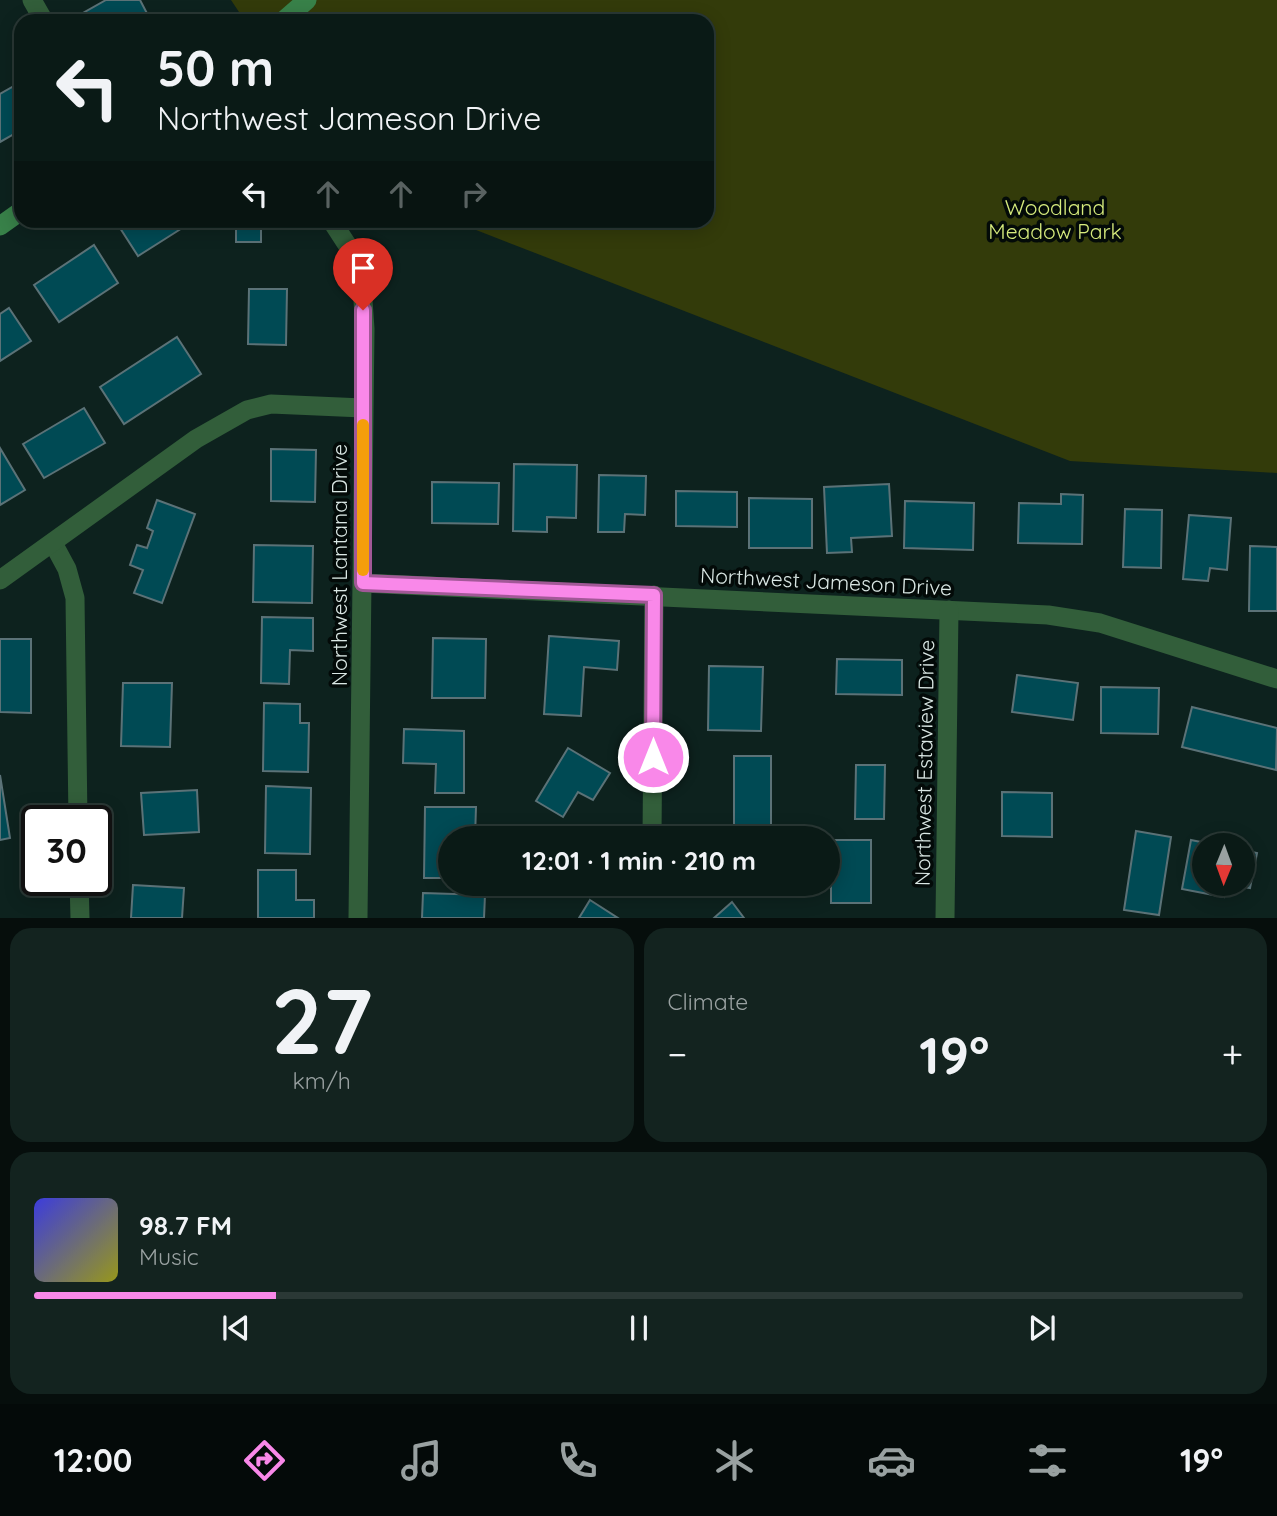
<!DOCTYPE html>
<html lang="en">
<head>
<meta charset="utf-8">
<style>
  :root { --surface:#0a1a16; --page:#13231f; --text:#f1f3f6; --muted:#99a1a1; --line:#2a3835; --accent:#f988e9 }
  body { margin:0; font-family:Quicksand,sans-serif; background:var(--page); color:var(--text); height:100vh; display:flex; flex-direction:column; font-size:26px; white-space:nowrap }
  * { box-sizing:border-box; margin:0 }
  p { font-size:23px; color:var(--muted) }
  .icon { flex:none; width:38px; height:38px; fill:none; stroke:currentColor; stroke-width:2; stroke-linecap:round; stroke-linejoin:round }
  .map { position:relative; height:918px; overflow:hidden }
  .side { display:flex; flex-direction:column; gap:10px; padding:10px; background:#060e0c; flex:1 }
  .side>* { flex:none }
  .banner { position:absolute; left:14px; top:14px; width:700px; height:214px; border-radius:21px; box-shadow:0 4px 18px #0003,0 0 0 2px var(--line); background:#0a1a16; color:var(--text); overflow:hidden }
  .needle { width:46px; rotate:181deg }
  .fabs { position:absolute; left:1192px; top:833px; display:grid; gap:14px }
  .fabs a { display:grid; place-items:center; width:63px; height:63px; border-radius:50%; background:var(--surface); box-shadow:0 4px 18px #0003,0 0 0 2px var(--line); font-size:35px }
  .speed { position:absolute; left:21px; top:805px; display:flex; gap:14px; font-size:35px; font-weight:700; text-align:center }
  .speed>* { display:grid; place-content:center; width:91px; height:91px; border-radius:50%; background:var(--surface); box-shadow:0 4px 18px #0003,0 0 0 2px var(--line); line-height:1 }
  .speed .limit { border:4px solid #111; border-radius:10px; background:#fff; color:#111 }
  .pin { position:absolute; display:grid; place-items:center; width:60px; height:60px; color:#fff; margin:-72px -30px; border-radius:50% 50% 50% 0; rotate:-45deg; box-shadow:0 0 7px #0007 }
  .pin .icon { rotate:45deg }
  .me { position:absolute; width:77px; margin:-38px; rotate:0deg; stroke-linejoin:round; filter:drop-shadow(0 0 5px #0008) }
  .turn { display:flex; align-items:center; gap:24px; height:147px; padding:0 28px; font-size:32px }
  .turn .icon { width:91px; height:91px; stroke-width:2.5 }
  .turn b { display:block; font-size:49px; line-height:60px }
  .lanes { display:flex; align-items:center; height:66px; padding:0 28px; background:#0003; justify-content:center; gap:35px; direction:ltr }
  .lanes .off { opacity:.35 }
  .big { font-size:52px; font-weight:700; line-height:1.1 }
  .side .tile { flex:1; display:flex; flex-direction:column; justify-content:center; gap:10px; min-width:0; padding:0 24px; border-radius:21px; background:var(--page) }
  .side .dial { align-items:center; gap:0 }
  .dial b { font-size:91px; line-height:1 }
  .song { display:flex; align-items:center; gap:21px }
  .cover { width:84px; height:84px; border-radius:10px; background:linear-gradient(135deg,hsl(240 70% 55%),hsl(60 70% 35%)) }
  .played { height:7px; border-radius:4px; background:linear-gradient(90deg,var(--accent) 20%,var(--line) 20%) }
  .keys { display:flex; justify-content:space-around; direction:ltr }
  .heat { display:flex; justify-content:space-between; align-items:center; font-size:38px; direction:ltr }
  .side .tiles { flex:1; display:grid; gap:10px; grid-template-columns:1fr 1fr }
  .tile:last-child { grid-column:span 2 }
  .trip { position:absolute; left:438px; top:826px; width:402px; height:70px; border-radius:35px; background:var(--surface); box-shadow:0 4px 18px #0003,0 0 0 2px var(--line); font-weight:700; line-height:70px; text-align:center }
  .tab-bar { display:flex; height:112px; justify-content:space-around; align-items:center; background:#040a09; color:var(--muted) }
  .tab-bar .icon { width:49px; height:49px }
  .tab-bar .active { color:var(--accent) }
  .tab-bar b { font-size:32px; color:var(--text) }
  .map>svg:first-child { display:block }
  .green { fill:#333b0a }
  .building { fill:#004a54; stroke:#5b7277; stroke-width:2 }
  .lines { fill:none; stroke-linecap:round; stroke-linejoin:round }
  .minor { stroke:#325e3a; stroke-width:19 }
  .secondary { stroke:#388149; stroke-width:19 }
  .route-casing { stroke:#a25897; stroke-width:18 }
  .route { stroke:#f988e9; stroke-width:12 }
  .slow { stroke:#f59e0b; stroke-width:12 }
  .labels { text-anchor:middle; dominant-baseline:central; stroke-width:7; stroke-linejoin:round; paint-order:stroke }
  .park-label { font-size:21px; fill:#d7ec7d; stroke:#030a08 }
  .street-label { font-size:21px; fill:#dbe8e5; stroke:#030a08 }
</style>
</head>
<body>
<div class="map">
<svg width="1277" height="918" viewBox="0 0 1277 918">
  <rect width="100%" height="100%" fill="#0d221e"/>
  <path class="green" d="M 231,0 L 1277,0 L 1277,473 L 1070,461 L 453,221 L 707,220 L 707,21 L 245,21 Z"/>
  <g class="building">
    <path d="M 106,0 L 140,0 L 151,21 L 86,21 L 83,13 Z"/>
    <path d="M 21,82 L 21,130 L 0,142 L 0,94 Z"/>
    <path d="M 132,220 L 184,220 L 187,225 L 138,256 L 120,228 Z"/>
    <rect x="236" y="220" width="25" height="22"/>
    <path d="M 94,245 L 118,283 L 59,322 L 34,285 Z"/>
    <path d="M 249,289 L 287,289 L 286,345 L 248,344 Z"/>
    <path d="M 9,308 L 31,341 L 0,361 L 0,314 Z"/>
    <path d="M 177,337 L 201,374 L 124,424 L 100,387 Z"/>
    <path d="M 84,408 L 105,443 L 44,478 L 23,444 Z"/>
    <path d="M 0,448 L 25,490 L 0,505 Z"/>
    <path d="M 271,449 L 316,450 L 315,502 L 271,501 Z"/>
    <path d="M 514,464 L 577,465 L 576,518 L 547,517 L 547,532 L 513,531 Z"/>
    <path d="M 599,475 L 646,476 L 645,515 L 625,514 L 624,532 L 598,532 Z"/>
    <path d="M 432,482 L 499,483 L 498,524 L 432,523 Z"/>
    <path d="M 889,484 L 892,536 L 851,538 L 852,552 L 827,553 L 824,487 Z"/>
    <path d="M 676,491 L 737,492 L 737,527 L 676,526 Z"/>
    <path d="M 1061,494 L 1083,495 L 1082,544 L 1018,543 L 1019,503 L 1061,504 Z"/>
    <path d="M 749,498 L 812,499 L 812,548 L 749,548 Z"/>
    <path d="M 157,500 L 195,514 L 162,603 L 134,593 L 143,570 L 130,565 L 137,545 L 147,548 L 153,531 L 147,528 Z"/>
    <path d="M 905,501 L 974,503 L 973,550 L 904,548 Z"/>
    <path d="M 1125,509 L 1162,510 L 1161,568 L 1123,567 Z"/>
    <path d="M 1189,515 L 1231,518 L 1227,570 L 1210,568 L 1208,581 L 1183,579 Z"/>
    <path d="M 254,545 L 313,546 L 312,603 L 253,602 Z"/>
    <path d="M 1250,546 L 1277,547 L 1277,611 L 1249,611 Z"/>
    <path d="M 262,617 L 313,618 L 313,651 L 290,650 L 289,684 L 261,683 Z"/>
    <path d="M 549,636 L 619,641 L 617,670 L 584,667 L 581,716 L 544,714 Z"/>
    <path d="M 433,638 L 486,639 L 485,698 L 432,698 Z"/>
    <path d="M 0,639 L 31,639 L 31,713 L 0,712 Z"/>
    <path d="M 837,659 L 902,660 L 902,695 L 836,694 Z"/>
    <path d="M 709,666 L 763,667 L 761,731 L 708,730 Z"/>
    <path d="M 1017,675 L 1078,683 L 1073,720 L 1012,712 Z"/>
    <path d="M 123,683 L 172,683 L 170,747 L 121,746 Z"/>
    <path d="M 1101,687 L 1159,688 L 1158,734 L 1101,733 Z"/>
    <path d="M 264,703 L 300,704 L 300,723 L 309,723 L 308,772 L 263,771 Z"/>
    <path d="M 1192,707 L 1277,728 L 1276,770 L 1182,747 Z"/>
    <path d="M 404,729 L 464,731 L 464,793 L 435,793 L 436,764 L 403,763 Z"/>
    <path d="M 568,748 L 610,773 L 593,800 L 578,792 L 563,817 L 536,801 Z"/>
    <rect x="734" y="756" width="37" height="69"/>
    <path d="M 856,765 L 885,765 L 884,819 L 855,819 Z"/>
    <path d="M 0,775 L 10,838 L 0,840 Z"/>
    <path d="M 266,786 L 311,788 L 310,854 L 265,853 Z"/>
    <path d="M 197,790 L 199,832 L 144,835 L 141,793 Z"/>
    <path d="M 1002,792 L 1052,793 L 1052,837 L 1002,836 Z"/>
    <path d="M 425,807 L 476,807 L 475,838 L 450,838 L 450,878 L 424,878 Z"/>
    <path d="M 1136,831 L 1171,837 L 1159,915 L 1124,910 Z"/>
    <rect x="831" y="840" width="40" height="63"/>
    <path d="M 1191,840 L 1216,845 L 1204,845 L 1204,884 L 1242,884 L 1242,850 L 1257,853 L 1250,888 L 1227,884 L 1224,897 L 1182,889 Z"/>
    <path d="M 258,870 L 296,870 L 296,900 L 314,900 L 314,918 L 258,918 Z"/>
    <path d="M 133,885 L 184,888 L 182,918 L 131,918 Z"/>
    <path d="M 423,893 L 485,895 L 484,918 L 422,918 Z"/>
    <path d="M 590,900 L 618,918 L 579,918 Z"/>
    <path d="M 732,902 L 744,918 L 714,918 Z"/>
  </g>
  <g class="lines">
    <g class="minor">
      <path d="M 32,0 L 44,21"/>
      <path d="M 331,220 L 355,257 L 361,272 L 365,329 L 358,918"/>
      <path d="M 53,543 L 67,569 L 75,598 L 78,821"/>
      <path d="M 0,580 L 196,439 L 247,410 L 271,404 L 363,408"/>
      <path d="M 363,583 L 1048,615 L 1100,623 L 1277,679"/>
      <path d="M 652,838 L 654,595"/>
      <path d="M 79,880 L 80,918"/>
      <path d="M 945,918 L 949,610"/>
    </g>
    <g class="secondary">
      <path d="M 283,21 L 307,0"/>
      <path d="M 0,226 L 21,211"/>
    </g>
  </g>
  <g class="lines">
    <defs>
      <path id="route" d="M 363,310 L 363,583 L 654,595 L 653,757"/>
    </defs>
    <use href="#route" class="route-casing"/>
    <use href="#route" class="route"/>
    <path class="slow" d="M 363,570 L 363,425"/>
  </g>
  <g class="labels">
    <g class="park-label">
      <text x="1055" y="207">Woodland<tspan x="1055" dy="24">Meadow Park</tspan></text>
    </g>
    <g class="street-label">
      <text transform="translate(339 565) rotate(-90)">Northwest Lantana Drive</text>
      <text transform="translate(826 581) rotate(3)">Northwest Jameson Drive</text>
      <text transform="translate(924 763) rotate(-89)">Northwest Estaview Drive</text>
    </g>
  </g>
</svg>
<div class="fabs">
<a><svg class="needle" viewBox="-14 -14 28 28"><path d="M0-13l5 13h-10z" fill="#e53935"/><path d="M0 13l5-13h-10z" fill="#99a1a1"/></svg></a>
</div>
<div class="speed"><div class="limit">30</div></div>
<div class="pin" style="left:363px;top:310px;background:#d93025"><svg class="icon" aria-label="arrive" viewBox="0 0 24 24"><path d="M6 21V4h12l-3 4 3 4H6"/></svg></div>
<svg class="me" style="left:653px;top:757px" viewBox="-20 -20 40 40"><circle r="17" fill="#f988e9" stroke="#fff" stroke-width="3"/><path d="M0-11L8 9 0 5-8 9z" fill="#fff"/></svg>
<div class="trip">12:01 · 1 min · 210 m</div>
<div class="banner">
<div class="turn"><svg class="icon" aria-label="left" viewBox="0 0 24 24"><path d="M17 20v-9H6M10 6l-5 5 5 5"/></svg><div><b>50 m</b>Northwest Jameson Drive</div></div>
<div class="lanes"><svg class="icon" aria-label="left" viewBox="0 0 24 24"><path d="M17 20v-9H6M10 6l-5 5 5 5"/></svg><svg class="icon off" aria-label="ahead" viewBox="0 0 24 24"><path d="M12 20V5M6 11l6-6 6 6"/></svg><svg class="icon off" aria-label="ahead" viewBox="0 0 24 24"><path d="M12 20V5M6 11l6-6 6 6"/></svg><svg class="icon off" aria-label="right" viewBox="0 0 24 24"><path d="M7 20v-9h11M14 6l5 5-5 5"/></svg></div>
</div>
</div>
<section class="side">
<div class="tiles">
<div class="tile dial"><b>27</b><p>km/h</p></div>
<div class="tile"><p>Climate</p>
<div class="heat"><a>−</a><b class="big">19°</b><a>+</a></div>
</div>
<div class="tile">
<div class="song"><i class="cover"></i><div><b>98.7 FM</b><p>Music</p></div></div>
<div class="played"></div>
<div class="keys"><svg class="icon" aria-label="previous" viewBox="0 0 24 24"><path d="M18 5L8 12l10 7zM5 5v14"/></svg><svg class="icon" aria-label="pause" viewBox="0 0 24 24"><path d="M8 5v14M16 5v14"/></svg><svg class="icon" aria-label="next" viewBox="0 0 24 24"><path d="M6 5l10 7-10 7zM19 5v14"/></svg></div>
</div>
</div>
</section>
<nav class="tab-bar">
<b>12:00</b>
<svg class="icon active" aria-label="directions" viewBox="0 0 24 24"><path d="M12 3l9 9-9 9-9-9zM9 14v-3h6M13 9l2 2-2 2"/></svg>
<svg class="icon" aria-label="music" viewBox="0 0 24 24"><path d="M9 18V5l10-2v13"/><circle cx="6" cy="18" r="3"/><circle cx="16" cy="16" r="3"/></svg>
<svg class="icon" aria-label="phone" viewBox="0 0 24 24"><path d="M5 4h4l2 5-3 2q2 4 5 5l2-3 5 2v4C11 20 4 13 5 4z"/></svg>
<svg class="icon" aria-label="climate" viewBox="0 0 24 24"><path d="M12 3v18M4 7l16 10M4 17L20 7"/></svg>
<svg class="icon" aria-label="car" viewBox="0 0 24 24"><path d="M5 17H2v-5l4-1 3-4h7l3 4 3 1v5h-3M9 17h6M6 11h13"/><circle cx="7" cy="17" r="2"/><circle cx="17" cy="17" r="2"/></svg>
<svg class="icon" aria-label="filters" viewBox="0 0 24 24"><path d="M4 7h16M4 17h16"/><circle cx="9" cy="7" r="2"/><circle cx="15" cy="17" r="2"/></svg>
<b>19°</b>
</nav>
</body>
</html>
